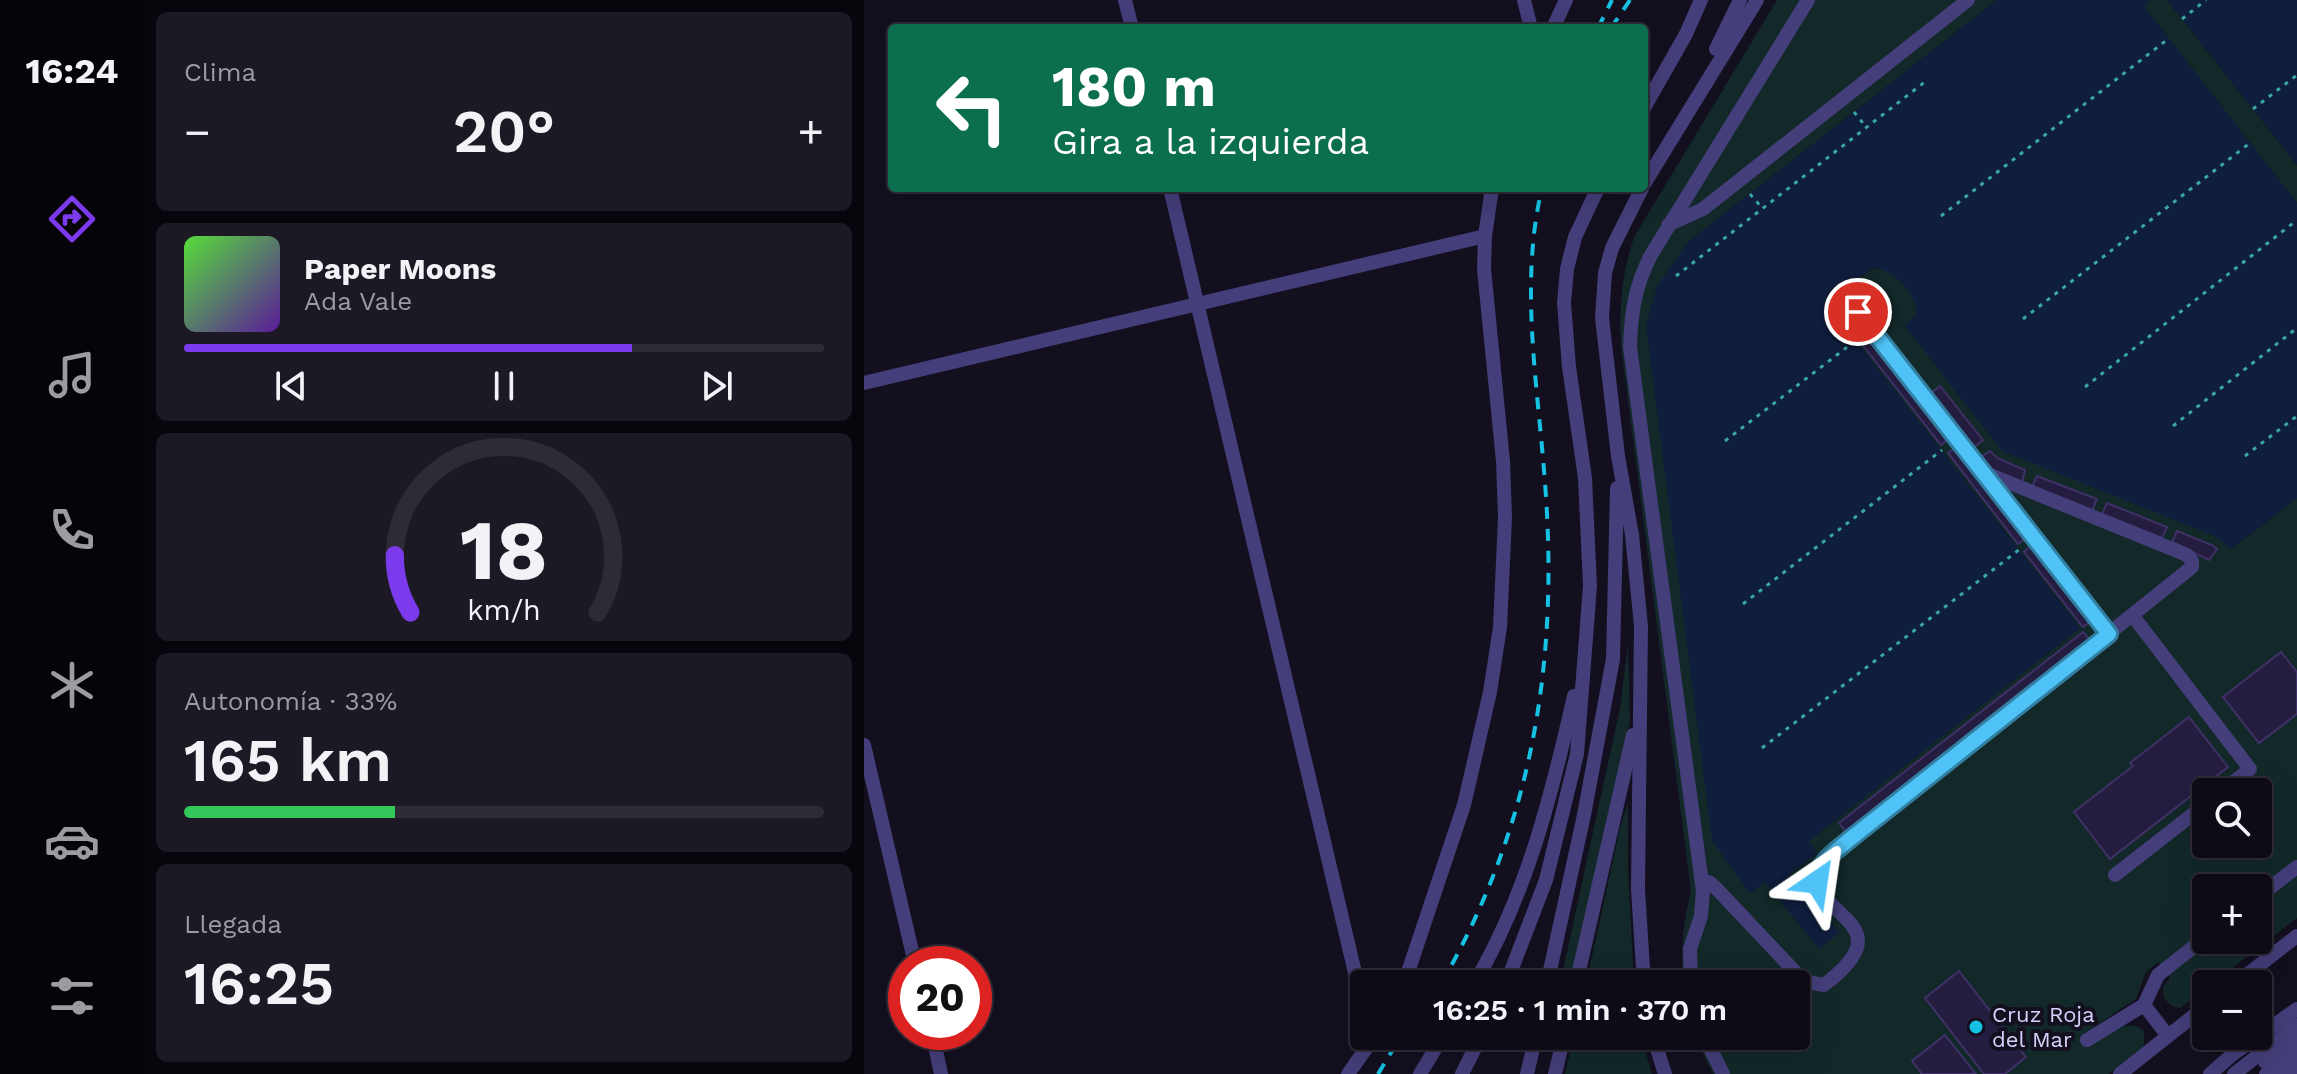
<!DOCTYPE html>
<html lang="es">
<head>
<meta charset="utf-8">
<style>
  :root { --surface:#0e0b17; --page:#1c1924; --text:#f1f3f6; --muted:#9b9ba1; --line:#2e2b36; --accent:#7c3aed }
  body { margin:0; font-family:"Work Sans",sans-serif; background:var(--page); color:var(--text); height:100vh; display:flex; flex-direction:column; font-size:30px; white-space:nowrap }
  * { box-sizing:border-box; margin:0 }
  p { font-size:26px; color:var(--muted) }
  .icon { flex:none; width:44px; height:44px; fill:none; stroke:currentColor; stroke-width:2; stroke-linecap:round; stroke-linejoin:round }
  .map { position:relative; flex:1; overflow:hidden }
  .details { display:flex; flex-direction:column; gap:12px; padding:12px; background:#08060d; width:720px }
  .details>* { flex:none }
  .guide { position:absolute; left:24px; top:24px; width:760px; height:168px; border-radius:8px; box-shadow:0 8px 32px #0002,0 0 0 2px var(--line); background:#0b6e4f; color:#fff; overflow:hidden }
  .controls { position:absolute; left:1328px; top:778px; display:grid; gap:16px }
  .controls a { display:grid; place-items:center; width:80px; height:80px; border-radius:8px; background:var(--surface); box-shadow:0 8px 32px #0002,0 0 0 2px var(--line); font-size:40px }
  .speed { position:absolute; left:24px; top:946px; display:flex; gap:16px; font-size:40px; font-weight:700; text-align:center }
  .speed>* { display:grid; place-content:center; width:104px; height:104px; border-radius:50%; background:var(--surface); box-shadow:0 8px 32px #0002,0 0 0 2px var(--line); line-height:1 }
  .speed .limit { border:12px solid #d22; background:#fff; color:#111 }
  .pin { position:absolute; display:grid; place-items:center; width:68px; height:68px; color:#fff; margin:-34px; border:4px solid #fff; border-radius:50%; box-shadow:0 2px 8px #0007 }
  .me { position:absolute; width:88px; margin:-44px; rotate:32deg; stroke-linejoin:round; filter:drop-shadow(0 0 6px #0008) }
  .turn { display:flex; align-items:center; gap:28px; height:168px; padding:0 32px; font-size:36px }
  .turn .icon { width:104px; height:104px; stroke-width:2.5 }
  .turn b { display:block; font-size:56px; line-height:68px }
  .big { font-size:60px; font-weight:600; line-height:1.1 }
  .details .card { flex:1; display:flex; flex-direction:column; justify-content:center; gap:12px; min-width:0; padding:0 28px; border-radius:12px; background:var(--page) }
  .details .dial { align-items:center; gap:0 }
  .dial svg { height:208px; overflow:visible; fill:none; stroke:var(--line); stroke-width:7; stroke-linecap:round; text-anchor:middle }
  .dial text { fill:var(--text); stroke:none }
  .song { display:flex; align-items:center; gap:24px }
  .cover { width:96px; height:96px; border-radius:12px; background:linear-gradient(135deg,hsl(110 70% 55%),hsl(270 70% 35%)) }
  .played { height:8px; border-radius:4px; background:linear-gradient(90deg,var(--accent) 70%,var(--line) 70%) }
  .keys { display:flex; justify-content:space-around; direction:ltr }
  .heat { display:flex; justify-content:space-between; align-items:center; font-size:44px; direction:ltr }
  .charge { height:12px; border-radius:6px; background:linear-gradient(90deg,#34c759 33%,var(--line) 0) }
  .trip { position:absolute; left:486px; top:970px; width:460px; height:80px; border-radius:8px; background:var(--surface); box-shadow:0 8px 32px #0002,0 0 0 2px var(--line); font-weight:600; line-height:80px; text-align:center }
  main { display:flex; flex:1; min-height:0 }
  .dock { display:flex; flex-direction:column; width:144px; justify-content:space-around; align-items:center; background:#060409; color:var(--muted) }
  .dock .icon { width:56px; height:56px }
  .dock .selected { color:var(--accent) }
  .dock b { font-size:36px; color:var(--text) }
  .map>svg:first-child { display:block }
  .green { fill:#122829; fill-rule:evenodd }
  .water { fill:#101e3e }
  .building { fill:#251d3f; stroke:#3f3168; stroke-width:2 }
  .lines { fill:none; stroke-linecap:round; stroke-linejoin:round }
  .path { stroke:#39a7a7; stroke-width:3; stroke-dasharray:4 6; stroke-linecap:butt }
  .minor { stroke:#443e7a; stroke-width:14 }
  .rail { stroke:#15c2e3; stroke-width:4; stroke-dasharray:12 10; stroke-linecap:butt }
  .route-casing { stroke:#337fa1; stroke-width:20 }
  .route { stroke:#4fc3f7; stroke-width:14 }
  .poi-dot { fill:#15c2e3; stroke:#130f1f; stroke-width:3 }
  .labels { text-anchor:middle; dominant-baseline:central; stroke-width:8; stroke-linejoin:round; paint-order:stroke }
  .poi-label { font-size:22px; fill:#d9d1fb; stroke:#130f1f; text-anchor:start }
</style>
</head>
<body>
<main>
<nav class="dock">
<b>16:24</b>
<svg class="icon selected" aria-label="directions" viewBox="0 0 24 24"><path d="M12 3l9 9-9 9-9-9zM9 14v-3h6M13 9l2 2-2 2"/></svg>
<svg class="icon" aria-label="music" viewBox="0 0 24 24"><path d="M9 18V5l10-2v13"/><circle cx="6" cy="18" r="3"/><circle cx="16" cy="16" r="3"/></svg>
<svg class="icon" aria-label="phone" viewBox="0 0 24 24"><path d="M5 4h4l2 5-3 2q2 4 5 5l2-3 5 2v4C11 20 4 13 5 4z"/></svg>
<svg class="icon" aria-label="climate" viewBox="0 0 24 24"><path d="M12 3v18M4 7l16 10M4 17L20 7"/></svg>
<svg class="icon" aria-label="car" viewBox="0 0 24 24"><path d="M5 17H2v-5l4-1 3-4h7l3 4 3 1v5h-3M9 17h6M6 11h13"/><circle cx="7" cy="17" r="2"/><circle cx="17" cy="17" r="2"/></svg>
<svg class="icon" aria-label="filters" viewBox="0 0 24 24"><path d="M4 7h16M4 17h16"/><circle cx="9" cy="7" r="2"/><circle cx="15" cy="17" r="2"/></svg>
</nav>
<section class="details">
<div class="card"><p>Clima</p>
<div class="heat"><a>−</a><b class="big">20°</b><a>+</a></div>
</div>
<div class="card">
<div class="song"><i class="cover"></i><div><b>Paper Moons</b><p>Ada Vale</p></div></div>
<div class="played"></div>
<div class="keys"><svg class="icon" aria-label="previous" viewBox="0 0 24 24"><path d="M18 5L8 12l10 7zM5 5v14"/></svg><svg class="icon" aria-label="pause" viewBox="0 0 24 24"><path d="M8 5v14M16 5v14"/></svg><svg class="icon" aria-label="next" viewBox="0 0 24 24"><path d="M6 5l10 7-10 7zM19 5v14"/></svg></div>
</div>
<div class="card dial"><svg viewBox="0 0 100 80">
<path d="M14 69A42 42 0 1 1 86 69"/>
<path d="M14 69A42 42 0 0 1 8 47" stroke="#7c3aed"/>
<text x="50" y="56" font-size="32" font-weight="700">18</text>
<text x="50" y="72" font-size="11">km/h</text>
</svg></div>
<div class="card"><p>Autonomía · 33%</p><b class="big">165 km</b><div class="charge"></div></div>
<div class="card"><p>Llegada</p><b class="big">16:25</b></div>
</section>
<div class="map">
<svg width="1433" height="1074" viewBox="0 0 1433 1074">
  <rect width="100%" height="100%" fill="#130f1f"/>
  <g class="green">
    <path d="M 913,0 L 1133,0 L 824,242 L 886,892 L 901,881 L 955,949 L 974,933 L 925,874 L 944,841 L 1216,628 L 966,308 L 983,284 L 1013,267 C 1036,276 1049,286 1053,313 L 1042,326 L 1354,537 L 1367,549 L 1433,498 L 1433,918 L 1348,984 L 1342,984 L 1342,989 L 1316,1008 C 1305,1007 1298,999 1299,987 L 1306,978 L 1294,962 L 1282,972 L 1272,999 L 1219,1034 L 1227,1044 C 1243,1035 1263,1016 1280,1031 L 1280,1046 L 1245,1074 L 849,1074 L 830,1036 L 932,1036 L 932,984 L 818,984 C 817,952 819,922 827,891 L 757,346 C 755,307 758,274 770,237 ZM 1342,792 L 1394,792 L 1394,844 L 1342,844 ZM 1342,888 L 1394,888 L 1394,940 L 1342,940 Z"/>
    <path d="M 1287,0 L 1303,0 L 1433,165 L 1433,203 L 1279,6 Z"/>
    <path d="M 764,643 L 766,722 L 706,984 L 696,984 L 756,708 Z"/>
    <path d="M 764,802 L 764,869 L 770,984 L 722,984 L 756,828 Z"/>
    <path d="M 710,1036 L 777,1036 L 788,1074 L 701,1074 Z"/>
  </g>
  <g class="water">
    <path d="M 1133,0 L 1287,0 L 1280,6 L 1433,203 L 1433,498 L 1367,549 L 1353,537 L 1138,451 L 1041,326 L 1053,313 C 1049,289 1034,275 1012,267 L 983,284 L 967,309 L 1216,628 L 945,841 L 953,853 L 926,874 L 975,933 L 955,949 L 901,882 L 886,893 L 848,841 L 782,326 L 793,286 L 824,242 Z"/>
    <path d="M 1303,0 L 1433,0 L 1433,165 L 1318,19 Z"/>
  </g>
  <g class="building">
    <path d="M 1004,337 L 1084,439 L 1077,445 L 997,343 Z"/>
    <path d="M 1076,386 L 1119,440 L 1109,448 L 1066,394 Z"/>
    <path d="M 1092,448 L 1161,539 L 1154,544 L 1084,453 Z"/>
    <path d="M 1126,451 L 1133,458 L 1161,470 L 1158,482 L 1132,472 L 1121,464 L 1116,458 Z"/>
    <path d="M 1173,476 L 1233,499 L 1228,511 L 1168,487 Z"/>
    <path d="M 1243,503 L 1303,527 L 1298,538 L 1238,514 Z"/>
    <path d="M 1313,531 L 1348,545 L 1353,549 L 1345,560 L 1308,542 Z"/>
    <path d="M 1168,545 L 1227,621 L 1219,627 L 1160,552 Z"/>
    <path d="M 1219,632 L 1227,641 L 982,832 L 975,823 Z"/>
    <path d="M 1417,652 L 1433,672 L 1433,714 L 1395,743 L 1359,697 Z"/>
    <path d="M 1325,717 L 1364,767 L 1246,859 L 1210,812 L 1269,766 L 1266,763 Z"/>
    <path d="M 1342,814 L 1342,844 L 1359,844 L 1348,853 L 1327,826 Z"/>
    <path d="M 1095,971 L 1162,1057 L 1141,1074 L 1120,1074 L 1061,998 Z"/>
    <path d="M 1081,1035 L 1112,1074 L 1058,1074 L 1048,1061 Z"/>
  </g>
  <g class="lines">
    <g class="path">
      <path d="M 1318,19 L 1342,0"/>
      <path d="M 1389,109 L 1433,75"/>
      <path d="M 990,112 L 1002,127"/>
      <path d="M 886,194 L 898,208"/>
      <path d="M 1077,216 L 1304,39"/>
      <path d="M 812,276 L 1062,81"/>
      <path d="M 1159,319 L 1386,143"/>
      <path d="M 1221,387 L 1433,220"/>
      <path d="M 1309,426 L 1433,328"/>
      <path d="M 861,441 L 991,341"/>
      <path d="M 1381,456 L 1433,416"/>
      <path d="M 879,604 L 1078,450"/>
      <path d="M 898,748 L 1156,549"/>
    </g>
    <g class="minor">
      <path d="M 261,0 L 268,28"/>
      <path d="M 660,0 L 667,28"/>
      <path d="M 689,28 L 702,0"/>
      <path d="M 852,49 L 876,0"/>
      <path d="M 780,108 L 822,34 L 837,0"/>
      <path d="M 780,184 L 893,0"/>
      <path d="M 306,188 L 500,1011"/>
      <path d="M 778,188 L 748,248 L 741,273 L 738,318 L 754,456 L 768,535 L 777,626 L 774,889 L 780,984"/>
      <path d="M 804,225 L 839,209 L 1104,0"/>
      <path d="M 994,312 L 1245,634"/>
      <path d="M 0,383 L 621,236"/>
      <path d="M 1269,616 L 1386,769 L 1357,792"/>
      <path d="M 0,745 L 51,964"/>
      <path d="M 1251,875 L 1342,804"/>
      <path d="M 838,882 L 845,882 L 852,888 L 935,976 L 943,982 L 960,985 C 1049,918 932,917 958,863 L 1328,567 L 1328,561 L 1323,555 L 1119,472"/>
      <path d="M 1394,897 L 1433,867"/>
      <path d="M 540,984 L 600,805 L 626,692 L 636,627 L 641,517 L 639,461 L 620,269 L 621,236 L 628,188"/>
      <path d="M 610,984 C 663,894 687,797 710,696"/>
      <path d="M 642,984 L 682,880 L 713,754 L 726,586 L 721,478 L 705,367 L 700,303 L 703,269 L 711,237 L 734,188"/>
      <path d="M 683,984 L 720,815 L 749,659 L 753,488"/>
      <path d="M 712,984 L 769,735"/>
      <path d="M 827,984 L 826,949 L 837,916 L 839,891 L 766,347 C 767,312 771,286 787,255 L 944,0"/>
      <path d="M 1371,984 L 1433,936"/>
      <path d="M 1280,1005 L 1294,975 L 1342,937"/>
      <path d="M 68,1032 L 77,1074"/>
      <path d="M 789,1036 L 801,1074"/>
      <path d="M 840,1036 L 859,1074"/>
      <path d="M 1223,1040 L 1280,1005 L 1304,1036"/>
      <path d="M 1401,1062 L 1433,1039"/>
      <path d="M 484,1074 L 511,1036"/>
      <path d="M 556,1074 L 579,1036"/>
      <path d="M 598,1074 L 617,1036"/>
      <path d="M 663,1074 L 672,1036"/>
      <path d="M 691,1074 L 700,1036"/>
      <path d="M 1256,1074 L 1342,1006"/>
      <path d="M 1346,1074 L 1369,1054 L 1433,1009"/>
      <path d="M 1370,1074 L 1433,1025"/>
      <path d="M 1402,1074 L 1433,1054"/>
      <path d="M 1422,1074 L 1433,1067"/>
    </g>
    <g class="rail">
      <path d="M 734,28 L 748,0"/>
      <path d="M 747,28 L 766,0"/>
      <path d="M 577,984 C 668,826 695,663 681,483 C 674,386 655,284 678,188"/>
      <path d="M 514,1074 L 537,1036"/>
    </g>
  </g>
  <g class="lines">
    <defs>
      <path id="route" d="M 953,882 C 954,861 971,852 986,839 L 1245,634 L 994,312"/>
    </defs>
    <use href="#route" class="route-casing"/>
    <use href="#route" class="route"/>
  </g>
  <circle class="poi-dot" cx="1112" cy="1027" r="8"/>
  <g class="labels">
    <g class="poi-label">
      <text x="1128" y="1014">Cruz Roja<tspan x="1128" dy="25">del Mar</tspan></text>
    </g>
  </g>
</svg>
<div class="controls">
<a><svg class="icon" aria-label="search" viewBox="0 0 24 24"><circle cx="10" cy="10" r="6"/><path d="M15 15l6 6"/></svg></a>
<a>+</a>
<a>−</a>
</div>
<div class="speed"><div class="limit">20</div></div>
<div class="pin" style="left:994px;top:312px;background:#d93025"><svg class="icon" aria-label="arrive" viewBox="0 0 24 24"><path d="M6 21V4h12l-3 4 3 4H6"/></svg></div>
<svg class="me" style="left:953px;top:882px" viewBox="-20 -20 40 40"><path d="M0-17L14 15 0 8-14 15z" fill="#4fc3f7" stroke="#fff" stroke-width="4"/></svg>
<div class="trip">16:25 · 1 min · 370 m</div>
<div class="guide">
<div class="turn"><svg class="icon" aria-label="left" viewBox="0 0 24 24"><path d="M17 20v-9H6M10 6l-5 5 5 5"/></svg><div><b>180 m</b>Gira a la izquierda</div></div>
</div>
</div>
</main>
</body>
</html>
